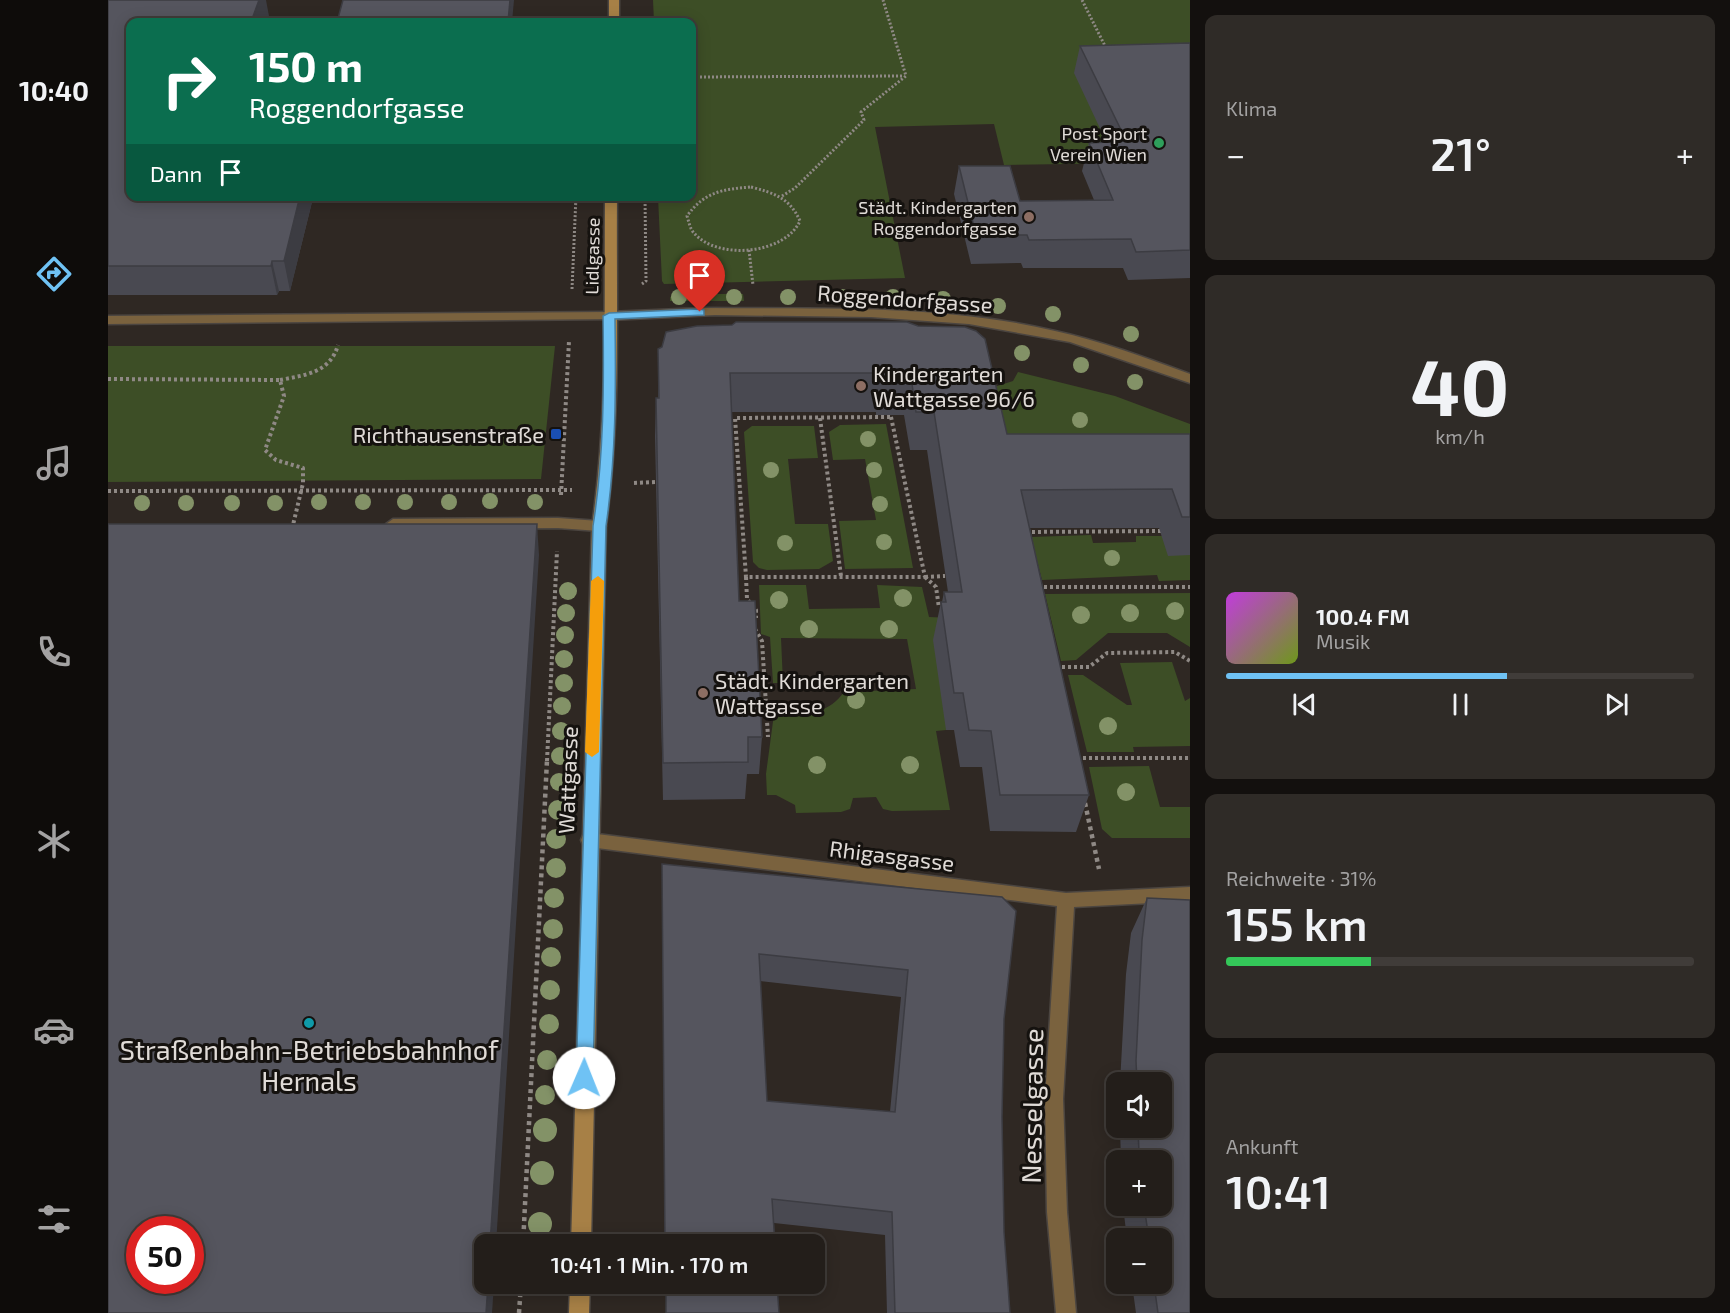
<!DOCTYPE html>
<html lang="de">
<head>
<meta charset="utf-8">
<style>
  :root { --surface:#231e1a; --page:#2f2b27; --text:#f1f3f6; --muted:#a3a2a2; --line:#403c39; --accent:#6fc2f4 }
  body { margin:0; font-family:"Exo 2",sans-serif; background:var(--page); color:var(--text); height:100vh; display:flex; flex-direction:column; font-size:22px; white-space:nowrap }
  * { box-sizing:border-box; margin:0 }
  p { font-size:20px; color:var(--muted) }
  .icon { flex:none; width:33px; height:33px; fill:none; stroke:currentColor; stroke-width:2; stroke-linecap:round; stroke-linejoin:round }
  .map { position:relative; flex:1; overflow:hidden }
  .sheet { display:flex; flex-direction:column; gap:15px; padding:15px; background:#13100e; width:540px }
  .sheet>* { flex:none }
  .top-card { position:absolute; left:18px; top:18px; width:570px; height:183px; border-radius:12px; box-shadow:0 3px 15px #0003,0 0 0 2px var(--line); background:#0b6e4f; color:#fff; overflow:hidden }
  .fabs { position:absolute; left:998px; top:1072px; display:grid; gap:12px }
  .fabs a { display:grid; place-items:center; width:66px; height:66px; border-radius:12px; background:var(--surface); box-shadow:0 3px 15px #0003,0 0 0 2px var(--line); font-size:30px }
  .speed { position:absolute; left:18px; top:1216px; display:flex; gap:12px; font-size:30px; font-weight:700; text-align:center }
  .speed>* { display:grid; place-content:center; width:78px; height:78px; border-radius:50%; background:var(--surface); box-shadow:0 3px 15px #0003,0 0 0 2px var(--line); line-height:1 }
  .speed .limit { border:9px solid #d22; background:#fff; color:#111 }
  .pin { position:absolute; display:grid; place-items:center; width:51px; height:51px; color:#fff; margin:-62px -26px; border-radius:50% 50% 50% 0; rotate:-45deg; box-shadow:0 0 6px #0007 }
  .pin .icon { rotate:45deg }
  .me { position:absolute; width:66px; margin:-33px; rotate:1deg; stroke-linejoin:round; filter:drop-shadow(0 0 4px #0008) }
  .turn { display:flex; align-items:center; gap:21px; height:126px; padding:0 24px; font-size:27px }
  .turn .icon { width:78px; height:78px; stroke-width:2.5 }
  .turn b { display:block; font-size:42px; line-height:51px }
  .then { display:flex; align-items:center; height:57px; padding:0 24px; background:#0003; gap:12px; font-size:22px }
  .big { font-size:45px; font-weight:600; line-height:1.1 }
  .sheet .tile { flex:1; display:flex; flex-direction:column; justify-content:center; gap:9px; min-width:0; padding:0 21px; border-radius:12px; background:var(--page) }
  .sheet .dial { align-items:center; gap:0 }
  .dial b { font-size:78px; line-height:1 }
  .song { display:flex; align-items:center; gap:18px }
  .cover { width:72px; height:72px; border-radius:9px; background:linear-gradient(135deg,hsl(290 70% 55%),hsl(80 70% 35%)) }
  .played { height:6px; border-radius:3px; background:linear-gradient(90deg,var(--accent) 60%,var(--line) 60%) }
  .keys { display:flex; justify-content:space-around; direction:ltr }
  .heat { display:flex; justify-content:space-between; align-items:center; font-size:33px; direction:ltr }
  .charge { height:9px; border-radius:4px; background:linear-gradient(90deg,#34c759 31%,var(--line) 0) }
  .trip { position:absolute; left:366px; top:1234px; width:351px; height:60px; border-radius:12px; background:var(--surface); box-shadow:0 3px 15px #0003,0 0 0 2px var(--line); font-weight:600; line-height:60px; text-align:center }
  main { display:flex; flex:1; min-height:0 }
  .menu { display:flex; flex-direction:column; width:108px; justify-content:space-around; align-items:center; background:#0e0c0a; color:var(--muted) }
  .menu .icon { width:42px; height:42px }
  .menu .on { color:var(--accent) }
  .menu b { font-size:27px; color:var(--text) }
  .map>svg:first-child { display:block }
  .green { fill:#3d4e26 }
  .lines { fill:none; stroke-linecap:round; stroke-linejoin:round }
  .minor-casing { stroke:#4b4540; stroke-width:3 }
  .tertiary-casing { stroke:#4b4540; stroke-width:3 }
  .secondary-casing { stroke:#4b4540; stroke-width:3 }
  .path-far2 { stroke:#8f8985; stroke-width:3; stroke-dasharray:2 2; stroke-linecap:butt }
  .path-far1 { stroke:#8f8985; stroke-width:4; stroke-dasharray:3 3; stroke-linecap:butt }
  .path { stroke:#8f8985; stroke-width:4.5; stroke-dasharray:4 4; stroke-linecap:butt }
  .minor { fill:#7a623e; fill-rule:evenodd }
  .tertiary { fill:#7a623e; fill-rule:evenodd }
  .secondary { fill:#a78046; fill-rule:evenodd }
  .tree { fill:#839267 }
  .wall { fill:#494951; fill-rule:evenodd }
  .shaded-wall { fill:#3c3c42 }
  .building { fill:#55555e; stroke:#3c3c42; stroke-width:1.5; fill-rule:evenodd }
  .route { fill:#6fc2f4; stroke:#487e9f; stroke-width:1.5 }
  .slow { fill:#f59e0b }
  .leisure-dot { fill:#2e9e5b; stroke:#15120f; stroke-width:2 }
  .education-dot { fill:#8d6e63; stroke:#15120f; stroke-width:2 }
  .transit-dot { fill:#1a4fb4; stroke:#15120f; stroke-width:2 }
  .culture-dot { fill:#0f9aa8; stroke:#15120f; stroke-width:2 }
  .labels { text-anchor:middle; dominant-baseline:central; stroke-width:6; stroke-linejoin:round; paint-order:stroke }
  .far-poi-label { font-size:18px; fill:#e0dbd7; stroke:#15120f; text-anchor:end }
  .far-street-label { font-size:18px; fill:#e0dbd7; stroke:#15120f }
  .street-label { font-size:22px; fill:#e0dbd7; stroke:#15120f }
  .poi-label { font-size:22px; fill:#e0dbd7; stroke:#15120f; text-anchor:start }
  .near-poi-label { font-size:27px; fill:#e0dbd7; stroke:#15120f }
  .near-street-label { font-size:27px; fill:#e0dbd7; stroke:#15120f }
</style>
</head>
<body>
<main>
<nav class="menu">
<b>10:40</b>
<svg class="icon on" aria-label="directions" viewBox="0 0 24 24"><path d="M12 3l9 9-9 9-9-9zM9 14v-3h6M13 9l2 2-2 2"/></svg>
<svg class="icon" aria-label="music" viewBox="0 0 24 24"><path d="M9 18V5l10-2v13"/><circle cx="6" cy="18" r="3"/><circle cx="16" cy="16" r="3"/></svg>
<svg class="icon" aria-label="phone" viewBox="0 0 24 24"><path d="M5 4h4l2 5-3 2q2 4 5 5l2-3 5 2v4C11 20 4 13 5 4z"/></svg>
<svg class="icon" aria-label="climate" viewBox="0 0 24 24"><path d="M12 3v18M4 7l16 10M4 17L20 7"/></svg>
<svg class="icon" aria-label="car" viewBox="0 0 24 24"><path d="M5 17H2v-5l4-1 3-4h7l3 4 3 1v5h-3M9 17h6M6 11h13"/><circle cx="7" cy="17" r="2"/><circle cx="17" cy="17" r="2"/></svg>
<svg class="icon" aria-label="filters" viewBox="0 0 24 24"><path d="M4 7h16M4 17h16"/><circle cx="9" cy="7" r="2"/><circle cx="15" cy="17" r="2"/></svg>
</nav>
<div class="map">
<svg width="1082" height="1313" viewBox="0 0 1082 1313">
  <rect width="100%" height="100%" fill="#2f2823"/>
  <g class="green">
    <path d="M 545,0 L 1082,0 L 1082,269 L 1030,163 L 896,165 L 886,124 L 767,127 L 797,278 L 556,284 L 554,281 L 550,197 L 584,196 L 584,22 L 546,22 Z"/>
    <path d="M 569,294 L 635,294 L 636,301 L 562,301 L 562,297 Z"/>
    <path d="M 0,346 L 447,346 L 433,479 L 0,482 Z"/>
    <path d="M 910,372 L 1007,396 L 1082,424 L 1082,465 L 901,463 L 883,388 L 905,381 Z"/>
    <path d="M 778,424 L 805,568 L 737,569 L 731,521 L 768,520 L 757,459 L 725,460 L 721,432 L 732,425 Z"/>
    <path d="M 644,426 L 706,426 L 710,458 L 680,459 L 687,524 L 720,524 L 725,561 L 711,569 L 659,570 L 651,568 L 645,562 L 636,432 Z"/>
    <path d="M 983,535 L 985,543 L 1028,542 L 1028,536 L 1082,536 L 1082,580 L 1051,581 L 1049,575 L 934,580 L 923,537 Z"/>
    <path d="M 651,585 L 698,585 L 701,609 L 772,608 L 769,585 L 814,587 L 821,617 L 844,618 L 838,730 L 828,731 L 842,810 L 784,811 L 775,809 L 768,797 L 745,798 L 742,809 L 733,812 L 688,813 L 687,805 L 668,795 L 659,795 L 658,774 L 666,714 C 694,714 718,717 736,692 L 808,689 L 799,639 L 673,638 L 675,683 L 665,683 L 662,637 L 653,634 Z"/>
    <path d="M 1082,593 L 1082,647 L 1059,633 L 1000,633 L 968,660 L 953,661 L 937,594 Z"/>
    <path d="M 1064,662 L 1077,701 L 1082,698 L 1082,746 L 1025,747 L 1026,752 L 979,752 L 960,675 L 975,675 L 1019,705 L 1024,705 L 1012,663 Z"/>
    <path d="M 1041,766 L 1052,807 L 1082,807 L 1082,838 L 1004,838 L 994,829 L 981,767 Z"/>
  </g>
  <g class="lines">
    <defs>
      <g id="minor">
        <path d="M 596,308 C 712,309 833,304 947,331 C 993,341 1038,358 1082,374 L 1082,383 L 962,342 L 861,324 L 763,317 L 607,315 L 501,320 L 495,316 L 501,312 Z"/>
        <path d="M 450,518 L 491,521 L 498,526 L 491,531 L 450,528 L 285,529 L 278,524 L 285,519 Z"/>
        <path d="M 481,833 L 958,893 L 1082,887 L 1082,901 L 966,907 L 955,1099 L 959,1212 L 968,1313 L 948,1313 L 939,1212 L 937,1099 L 949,906 L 481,847 L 475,845 L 473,840 L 475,835 Z"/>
      </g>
      <path id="tertiary" d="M 501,312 L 507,316 L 505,319 L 0,324 L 0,316 Z"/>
      <g id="secondary">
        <rect x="501" y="0" width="10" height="22"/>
        <path d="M 497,196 L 509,196 C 508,307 513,416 498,526 L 483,1245 L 463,1245 L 484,526 C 500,416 496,307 497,196 Z"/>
        <path d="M 462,1284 L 482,1284 L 481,1313 L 461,1313 Z"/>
      </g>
    </defs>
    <use href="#minor" class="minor-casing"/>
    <use href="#tertiary" class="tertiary-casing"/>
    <use href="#secondary" class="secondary-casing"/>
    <g class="path-far2">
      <path d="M 974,0 L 998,48"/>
      <path d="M 584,77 L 796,76"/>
      <path d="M 643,187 C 666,193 682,198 692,221 C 677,254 610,261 586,233 C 582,229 581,222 579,216 C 596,192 615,189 643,187 Z"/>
      <path d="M 674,196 L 687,188 L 756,120 L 753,112 L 798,76 L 775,0"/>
      <path d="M 641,250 L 645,285"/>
      <path d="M 534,284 L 538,281 L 537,196"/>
      <path d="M 464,289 L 468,196"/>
    </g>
    <g class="path-far1">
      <path d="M 0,379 L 172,380 L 176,396 L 157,450 L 168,460 L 195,468 L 195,483 L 185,525"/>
      <path d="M 172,380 C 197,375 222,373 230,345"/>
      <path d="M 783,417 L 817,577 L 638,577 L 627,418 Z"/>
      <path d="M 712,418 L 733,576"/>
      <path d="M 526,483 L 549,482"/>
      <path d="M 0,491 L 464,490"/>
      <path d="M 453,495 L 461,341"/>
      <path d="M 918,532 L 1057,531"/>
      <path d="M 638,577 L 639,599 L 648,610 L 648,618"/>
      <path d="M 817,577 L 828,587 L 831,608"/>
      <path d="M 817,577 L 837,576"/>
      <path d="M 930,587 L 1082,587"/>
      <path d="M 647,629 L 654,641 L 660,737"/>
      <path d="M 948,667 L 981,667 L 999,653 L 1067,652 L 1082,661"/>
      <path d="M 969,758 L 1082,758"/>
      <path d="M 439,761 L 449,551"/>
    </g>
    <g class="path">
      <path d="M 977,803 L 991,869"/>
      <path d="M 415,1245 L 439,760"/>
      <path d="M 411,1313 L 413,1284"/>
    </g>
    <use href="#minor" class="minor"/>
    <use href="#tertiary" class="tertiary"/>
    <use href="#secondary" class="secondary"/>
  </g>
  <g class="tree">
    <circle cx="571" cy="297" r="8"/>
    <circle cx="626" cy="297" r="8"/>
    <circle cx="680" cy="297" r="8"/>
    <circle cx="734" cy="297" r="8"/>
    <circle cx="785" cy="297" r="8"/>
    <circle cx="835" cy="299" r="8"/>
    <circle cx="890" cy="306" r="8"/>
    <circle cx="945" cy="314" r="8"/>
    <circle cx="1023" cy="334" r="8"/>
    <circle cx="914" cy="353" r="8"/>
    <circle cx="973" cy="365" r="8"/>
    <circle cx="1027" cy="382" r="8"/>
    <circle cx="972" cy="420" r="8"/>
    <circle cx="760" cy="439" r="8"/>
    <circle cx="663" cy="470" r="8"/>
    <circle cx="766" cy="470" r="8"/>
    <circle cx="382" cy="501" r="8"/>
    <circle cx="211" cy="502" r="8"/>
    <circle cx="255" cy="502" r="8"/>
    <circle cx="297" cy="502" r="8"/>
    <circle cx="341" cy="502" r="8"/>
    <circle cx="427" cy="502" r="8"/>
    <circle cx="34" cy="503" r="8"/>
    <circle cx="78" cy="503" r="8"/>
    <circle cx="124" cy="503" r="8"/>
    <circle cx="167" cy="503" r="8"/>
    <circle cx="772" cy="504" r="8"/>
    <circle cx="776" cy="542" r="8"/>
    <circle cx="677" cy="543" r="8"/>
    <circle cx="1004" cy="558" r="8"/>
    <circle cx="460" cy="591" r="9"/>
    <circle cx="795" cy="598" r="9"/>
    <circle cx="671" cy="600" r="9"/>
    <circle cx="1067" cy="611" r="9"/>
    <circle cx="458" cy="613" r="9"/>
    <circle cx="1022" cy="613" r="9"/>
    <circle cx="973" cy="615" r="9"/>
    <circle cx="701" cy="629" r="9"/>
    <circle cx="781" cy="629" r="9"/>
    <circle cx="457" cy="635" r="9"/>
    <circle cx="456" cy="659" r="9"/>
    <circle cx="456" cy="683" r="9"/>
    <circle cx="748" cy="700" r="9"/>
    <circle cx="454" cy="706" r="9"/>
    <circle cx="1000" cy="726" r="9"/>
    <circle cx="453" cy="731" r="9"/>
    <circle cx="452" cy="756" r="9"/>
    <circle cx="709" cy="765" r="9"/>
    <circle cx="802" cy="765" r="9"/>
    <circle cx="451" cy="782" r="9"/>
    <circle cx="1018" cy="792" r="9"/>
    <circle cx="450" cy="810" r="10"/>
    <circle cx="448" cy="839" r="10"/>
    <circle cx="448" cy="868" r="10"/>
    <circle cx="446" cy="898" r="10"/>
    <circle cx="445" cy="929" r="10"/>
    <circle cx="443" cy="957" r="10"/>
    <circle cx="442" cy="990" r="10"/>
    <circle cx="441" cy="1024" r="10"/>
    <circle cx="439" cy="1060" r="10"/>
    <circle cx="437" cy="1095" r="10"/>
    <circle cx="437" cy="1130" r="12"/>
    <circle cx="434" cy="1173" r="12"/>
    <circle cx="432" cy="1224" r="12"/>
  </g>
  <g class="wall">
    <path d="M 0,0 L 161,16 L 22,196 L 392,196 L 391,198 L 205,198 L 182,291 L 171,291 L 169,295 L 0,295 Z"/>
    <path d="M 1082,43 L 1082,278 L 1020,280 L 1015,268 L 915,268 L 913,263 L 863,264 L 846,194 L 851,166 L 912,201 L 986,200 L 974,171 L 981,143 L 995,142 L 996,137 L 966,73 L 972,46 Z"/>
    <path d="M 799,322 L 899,434 L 1082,434 L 1082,555 L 1060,556 L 1051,528 L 922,528 L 981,795 L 968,832 L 882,831 L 874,767 L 852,767 L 846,730 L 838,730 L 825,640 L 833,602 L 834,602 L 836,592 L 840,592 L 819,450 L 802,450 L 796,415 L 768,415 L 768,412 L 623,412 L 631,601 L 654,737 L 651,774 L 639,774 L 637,799 L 555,800 L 547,436 L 548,398 L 550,398 L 550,349 Z"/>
    <path d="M 554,864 L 894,897 L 896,1019 L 894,1117 L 896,1232 L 902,1313 L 779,1313 L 777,1235 L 666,1223 L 667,1245 L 557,1245 ZM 652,981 L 793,997 L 782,1112 L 659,1101 Z"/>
    <path d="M 1039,898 L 1082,1313 L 1028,1313 L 1024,1284 L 1053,1284 L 1053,1239 L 1019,1239 L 1015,1206 L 1053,1206 L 1053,1161 L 1013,1161 L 1012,1128 L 1053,1128 L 1053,1083 L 1012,1083 L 1018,974 L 1023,933 Z"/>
    <path d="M 1008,1186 L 1008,1195 L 1005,1191 Z"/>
  </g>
  <g class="shaded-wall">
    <path d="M 151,0 L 158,0 L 161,16 L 159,22 L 143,22 Z"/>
    <path d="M 402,0 L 406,0 L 404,22 L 400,22 Z"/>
    <path d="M 192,196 L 204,196 L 205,198 L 182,291 L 176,261 Z"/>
    <path d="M 164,261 L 171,291 L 169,295 L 163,266 Z"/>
    <path d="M 429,524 L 431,555 L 388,1245 L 382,1245 Z"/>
    <path d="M 380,1284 L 386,1284 L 384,1313 L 378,1313 Z"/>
  </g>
  <g class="building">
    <path d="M 0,0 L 151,0 L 143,22 L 22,22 L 22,196 L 192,196 L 176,261 L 164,261 L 163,266 L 0,266 Z"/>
    <path d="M 235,0 L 402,0 L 400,22 L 229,22 Z"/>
    <path d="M 1082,43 L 1082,250 L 1028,252 L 1023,239 L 921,240 L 919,235 L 868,235 L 851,166 L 902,166 L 912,201 L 1005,200 L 981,143 L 999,142 L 997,136 L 1016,136 L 972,46 Z"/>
    <path d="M 628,322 L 799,322 L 810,326 L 857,327 L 868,331 L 877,339 L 899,434 L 1082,434 L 1082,517 L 1074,517 L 1064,489 L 913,490 L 981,795 L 892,795 L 883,731 L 861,730 L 855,693 L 846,693 L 833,602 L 838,602 L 836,592 L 854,592 L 826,412 L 808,412 L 803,377 L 774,377 L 773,373 L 622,373 L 631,601 L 647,601 L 654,737 L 640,737 L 640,762 L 555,763 L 548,398 L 551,398 L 550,349 L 554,347 L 558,332 L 589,326 L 624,325 Z"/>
    <path d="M 0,524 L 429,524 L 382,1245 L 376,1245 L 376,1284 L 380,1284 L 378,1313 L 0,1313 ZM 32,1230 L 82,1230 L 82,1281 L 32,1281 Z"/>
    <path d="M 554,864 L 894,897 L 908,911 L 896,1019 L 894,1117 L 896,1232 L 902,1313 L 787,1313 L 784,1212 L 664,1199 L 667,1245 L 557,1245 ZM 651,954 L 800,970 L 787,1112 L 659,1101 Z"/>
    <path d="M 1039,898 L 1082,900 L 1082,1313 L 1050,1313 L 1046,1284 L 1053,1284 L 1053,1239 L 1041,1239 L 1036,1206 L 1053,1206 L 1053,1161 L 1022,1161 L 1031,1153 L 1030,1128 L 1053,1128 L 1053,1083 L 1029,1083 L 1028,1061 L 1034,940 Z"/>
    <path d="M 558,1284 L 669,1284 L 671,1313 L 558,1313 Z"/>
  </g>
  <path class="route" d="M 592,309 L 596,310 L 596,315 L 507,319 C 508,388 508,458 498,526 L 485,1078 L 482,1084 L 476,1086 L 470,1084 L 468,1078 L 485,526 C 496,457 496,386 495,316 L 501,313 Z"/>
  <path class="slow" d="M 490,576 L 496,581 L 491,752 L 484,757 L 477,752 L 483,581 Z"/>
  <circle class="leisure-dot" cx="1051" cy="143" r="6"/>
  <g class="education-dot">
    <circle cx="921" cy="217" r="6"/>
    <circle cx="753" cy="386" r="6"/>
    <circle cx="595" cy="693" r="6"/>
  </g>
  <rect class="transit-dot" x="442" y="428" width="12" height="12" rx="3"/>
  <circle class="culture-dot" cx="201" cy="1023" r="6"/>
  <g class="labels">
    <g class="far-poi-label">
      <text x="1039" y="133">Post Sport<tspan x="1039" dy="21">Verein Wien</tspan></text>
      <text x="909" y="207">Städt. Kindergarten<tspan x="909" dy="21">Roggendorfgasse</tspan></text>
    </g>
    <g class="far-street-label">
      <text transform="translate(484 256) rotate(-89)">Lidlgasse</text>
    </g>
    <g class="street-label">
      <text transform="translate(797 298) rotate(4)">Roggendorfgasse</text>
      <text transform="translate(459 780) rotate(-88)">Wattgasse</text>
      <text transform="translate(784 855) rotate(7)">Rhigasgasse</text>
    </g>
    <g class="poi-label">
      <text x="765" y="373">Kindergarten<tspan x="765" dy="25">Wattgasse 96/6</tspan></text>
      <text x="436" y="434" text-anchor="end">Richthausenstraße</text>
      <text x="607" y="680">Städt. Kindergarten<tspan x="607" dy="25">Wattgasse</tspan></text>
    </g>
    <g class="near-poi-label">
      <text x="201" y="1049">Straßenbahn-Betriebsbahnhof<tspan x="201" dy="31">Hernals</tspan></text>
    </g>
    <g class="near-street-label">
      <text transform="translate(923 1106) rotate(-89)">Nesselgasse</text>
    </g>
  </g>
</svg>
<div class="fabs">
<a><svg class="icon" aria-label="sound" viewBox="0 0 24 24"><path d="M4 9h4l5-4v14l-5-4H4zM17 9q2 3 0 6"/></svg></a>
<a>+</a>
<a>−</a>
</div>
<div class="speed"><div class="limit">50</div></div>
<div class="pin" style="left:592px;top:312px;background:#d93025"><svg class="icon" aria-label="arrive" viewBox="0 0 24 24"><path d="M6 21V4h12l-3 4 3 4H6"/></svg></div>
<svg class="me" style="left:476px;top:1078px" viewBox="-20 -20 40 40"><circle r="19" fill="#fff"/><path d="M0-13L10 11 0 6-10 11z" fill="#6fc2f4"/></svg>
<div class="trip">10:41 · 1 Min. · 170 m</div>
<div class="top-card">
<div class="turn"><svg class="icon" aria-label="right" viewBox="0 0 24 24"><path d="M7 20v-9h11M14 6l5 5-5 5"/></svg><div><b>150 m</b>Roggendorfgasse</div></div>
<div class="then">Dann<svg class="icon" aria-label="arrive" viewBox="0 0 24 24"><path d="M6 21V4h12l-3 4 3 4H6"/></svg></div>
</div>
</div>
<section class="sheet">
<div class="tile"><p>Klima</p>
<div class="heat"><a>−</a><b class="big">21°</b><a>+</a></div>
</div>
<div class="tile dial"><b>40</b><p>km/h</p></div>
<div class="tile">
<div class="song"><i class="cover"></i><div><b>100.4 FM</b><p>Musik</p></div></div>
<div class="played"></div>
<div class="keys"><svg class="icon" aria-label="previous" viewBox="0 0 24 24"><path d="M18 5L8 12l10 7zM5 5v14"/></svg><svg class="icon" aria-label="pause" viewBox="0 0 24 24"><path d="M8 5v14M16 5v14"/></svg><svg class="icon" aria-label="next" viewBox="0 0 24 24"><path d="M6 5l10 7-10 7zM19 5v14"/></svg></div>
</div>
<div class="tile"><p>Reichweite · 31%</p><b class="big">155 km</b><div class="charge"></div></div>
<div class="tile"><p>Ankunft</p><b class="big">10:41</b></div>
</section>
</main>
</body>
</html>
